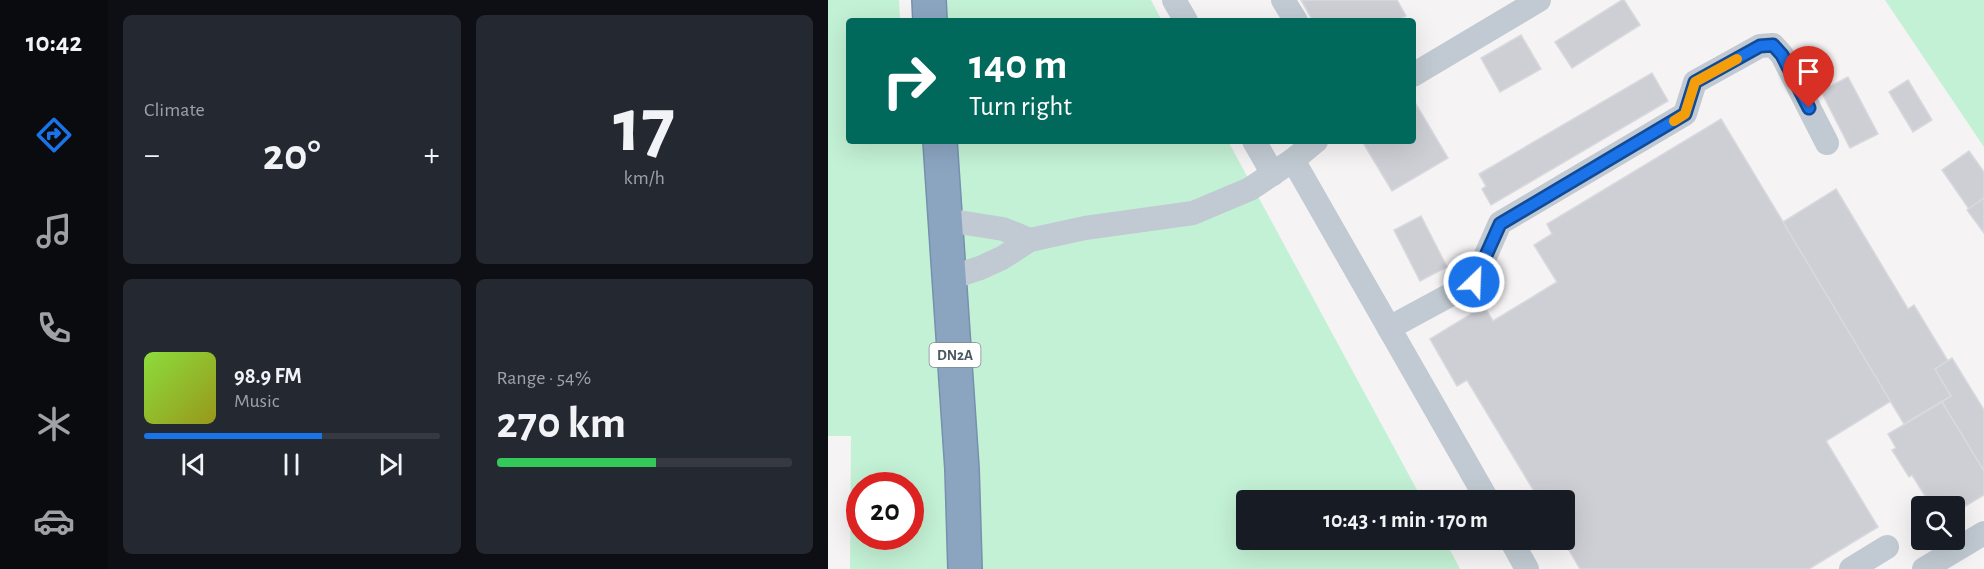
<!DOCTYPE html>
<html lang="en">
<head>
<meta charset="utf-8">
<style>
  :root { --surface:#171b24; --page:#242831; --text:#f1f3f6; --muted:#9ea1a6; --line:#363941; --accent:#1a73e8 }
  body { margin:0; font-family:"Alegreya Sans",sans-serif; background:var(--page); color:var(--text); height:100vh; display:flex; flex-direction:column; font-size:22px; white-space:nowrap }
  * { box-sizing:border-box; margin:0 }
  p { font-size:20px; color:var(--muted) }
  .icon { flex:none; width:33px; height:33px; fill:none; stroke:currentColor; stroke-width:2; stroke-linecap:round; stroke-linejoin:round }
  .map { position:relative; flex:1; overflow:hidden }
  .drawer { display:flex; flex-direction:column; gap:15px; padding:15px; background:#0d0f14; width:720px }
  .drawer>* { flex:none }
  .guide { position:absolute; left:18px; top:18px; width:570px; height:126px; border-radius:6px; box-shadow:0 6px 24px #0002; background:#00695c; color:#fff; overflow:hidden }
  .buttons { position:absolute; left:1083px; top:496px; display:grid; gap:12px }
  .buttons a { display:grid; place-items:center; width:54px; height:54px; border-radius:6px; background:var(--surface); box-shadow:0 6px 24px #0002; font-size:30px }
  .speed { position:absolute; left:18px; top:472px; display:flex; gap:12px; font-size:30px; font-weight:700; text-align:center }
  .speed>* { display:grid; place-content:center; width:78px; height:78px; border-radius:50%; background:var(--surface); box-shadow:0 6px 24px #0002; line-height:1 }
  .speed .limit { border:9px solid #d22; background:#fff; color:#111 }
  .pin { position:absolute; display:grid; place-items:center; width:51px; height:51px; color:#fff; margin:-62px -26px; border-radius:50% 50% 50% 0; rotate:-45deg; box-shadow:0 0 6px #0007 }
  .pin .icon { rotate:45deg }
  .me { position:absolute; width:66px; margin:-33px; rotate:24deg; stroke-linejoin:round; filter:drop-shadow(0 0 4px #0008) }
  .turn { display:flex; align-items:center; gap:21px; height:126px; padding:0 24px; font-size:27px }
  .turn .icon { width:78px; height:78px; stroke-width:2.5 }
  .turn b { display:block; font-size:42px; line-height:51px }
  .big { font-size:45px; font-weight:600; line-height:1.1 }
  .drawer .card { flex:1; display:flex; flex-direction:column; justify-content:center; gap:9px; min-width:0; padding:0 21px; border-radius:9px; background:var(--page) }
  .drawer .dial { align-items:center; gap:0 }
  .dial b { font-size:78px; line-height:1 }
  .song { display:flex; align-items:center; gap:18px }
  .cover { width:72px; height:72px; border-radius:9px; background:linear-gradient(135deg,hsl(90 70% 55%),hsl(60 70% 35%)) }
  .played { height:6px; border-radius:3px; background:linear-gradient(90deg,var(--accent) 60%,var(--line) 60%) }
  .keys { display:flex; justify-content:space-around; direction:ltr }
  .heat { display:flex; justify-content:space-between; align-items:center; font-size:33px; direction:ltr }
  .charge { height:9px; border-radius:4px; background:linear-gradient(90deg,#34c759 54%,var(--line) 0) }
  .drawer .tiles { flex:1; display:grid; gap:15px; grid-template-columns:repeat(2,1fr) }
  .trip { position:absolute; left:408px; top:490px; width:339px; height:60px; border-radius:6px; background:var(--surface); box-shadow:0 6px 24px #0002; font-weight:600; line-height:60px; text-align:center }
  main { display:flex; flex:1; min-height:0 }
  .tabs { display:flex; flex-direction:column; width:108px; justify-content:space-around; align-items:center; background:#090b0e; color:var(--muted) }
  .tabs .icon { width:42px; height:42px }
  .tabs .selected { color:var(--accent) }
  .tabs b { font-size:27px; color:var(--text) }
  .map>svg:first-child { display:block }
  .green { fill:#c3f1d5; fill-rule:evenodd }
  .building { fill:#cdcfd5; stroke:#d7d9de; stroke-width:1.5 }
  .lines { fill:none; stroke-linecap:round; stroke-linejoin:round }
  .highway-casing { stroke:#7690ad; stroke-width:36 }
  .minor { stroke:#c1cad2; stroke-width:24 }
  .highway { stroke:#8ba5c1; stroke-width:33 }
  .route-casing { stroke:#114b97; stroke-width:15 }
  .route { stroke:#1a73e8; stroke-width:10 }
  .slow { stroke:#f59e0b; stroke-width:10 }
  .labels { text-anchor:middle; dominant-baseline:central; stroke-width:4.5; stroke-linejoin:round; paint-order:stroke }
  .shield { fill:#fff; stroke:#808990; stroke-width:1.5 }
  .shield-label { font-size:15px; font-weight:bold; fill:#4a5661 }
</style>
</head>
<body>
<main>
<nav class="tabs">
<b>10:42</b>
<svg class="icon selected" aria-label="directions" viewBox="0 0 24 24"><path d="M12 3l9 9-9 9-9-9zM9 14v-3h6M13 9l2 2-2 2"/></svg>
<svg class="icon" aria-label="music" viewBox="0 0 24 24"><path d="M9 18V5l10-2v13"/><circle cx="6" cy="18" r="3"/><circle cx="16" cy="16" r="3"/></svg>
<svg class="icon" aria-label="phone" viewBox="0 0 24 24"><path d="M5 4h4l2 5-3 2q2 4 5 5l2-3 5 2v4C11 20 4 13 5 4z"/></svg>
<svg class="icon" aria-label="climate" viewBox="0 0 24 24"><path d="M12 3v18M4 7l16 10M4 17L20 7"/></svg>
<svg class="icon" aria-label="car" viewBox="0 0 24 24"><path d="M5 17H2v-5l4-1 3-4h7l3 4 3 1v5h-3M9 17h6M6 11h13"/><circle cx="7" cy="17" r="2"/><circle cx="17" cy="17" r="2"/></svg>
</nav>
<section class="drawer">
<div class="tiles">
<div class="card"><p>Climate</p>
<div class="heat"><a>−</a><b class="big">20°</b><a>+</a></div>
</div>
<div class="card dial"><b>17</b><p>km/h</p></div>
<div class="card">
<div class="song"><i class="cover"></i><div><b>98.9 FM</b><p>Music</p></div></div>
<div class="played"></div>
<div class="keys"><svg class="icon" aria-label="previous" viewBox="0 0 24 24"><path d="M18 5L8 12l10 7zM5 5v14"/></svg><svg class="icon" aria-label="pause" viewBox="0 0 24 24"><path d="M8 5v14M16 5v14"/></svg><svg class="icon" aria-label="next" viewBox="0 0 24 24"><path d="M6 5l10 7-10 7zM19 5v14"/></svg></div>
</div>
<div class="card"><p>Range · 54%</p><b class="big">270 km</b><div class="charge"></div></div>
</div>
</section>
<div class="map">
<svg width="1156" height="569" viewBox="0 0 1156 569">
  <rect width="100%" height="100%" fill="#f5f3f3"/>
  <g class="green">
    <path d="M 0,0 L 71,0 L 72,21 L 21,21 L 21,141 L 400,141 L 595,501 L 418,501 L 418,540 L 617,540 L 632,569 L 22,569 L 23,436 L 0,436 ZM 32,486 L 82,486 L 82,537 L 32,537 Z"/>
    <path d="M 117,0 L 323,0 L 334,21 L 118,21 Z"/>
    <path d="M 1057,0 L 1156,0 L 1156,147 Z"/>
  </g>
  <g class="building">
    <path d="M 473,0 L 569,0 L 578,16 L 569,21 L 485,21 Z"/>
    <path d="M 794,0 L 796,0 L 812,25 L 744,68 L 727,42 Z"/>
    <path d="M 693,35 L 713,69 L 672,92 L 653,58 Z"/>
    <path d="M 824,73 L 840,101 L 663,205 L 654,189 L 658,186 L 651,174 Z"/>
    <path d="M 1020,77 L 1050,134 L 1022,148 L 993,91 Z"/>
    <path d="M 1080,80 L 1104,120 L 1085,132 L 1061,92 Z"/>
    <path d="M 586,101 L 620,158 L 564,191 L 534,141 L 585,141 Z"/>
    <path d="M 893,119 L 1063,401 L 998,441 L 1050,527 L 981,569 L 752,569 L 735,540 L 736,501 L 712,501 L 639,380 L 629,386 L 602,339 L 656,306 L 665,321 L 729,282 L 706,245 L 724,234 L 719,224 Z"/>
    <path d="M 1141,151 L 1156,172 L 1156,198 L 1141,209 L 1114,170 Z"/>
    <path d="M 1008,189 L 1080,309 L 1086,305 L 1120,361 L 1107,369 L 1123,396 L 1076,424 L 955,222 Z"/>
    <path d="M 1156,198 L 1156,233 L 1139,210 Z"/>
    <path d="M 593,216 L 619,267 L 592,281 L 566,230 Z"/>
    <path d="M 1124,358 L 1156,410 L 1156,471 L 1114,402 L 1123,396 L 1107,369 Z"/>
    <path d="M 1114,402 L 1156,471 L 1156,495 L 1126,513 L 1126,507 L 1104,507 L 1084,475 L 1081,477 L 1064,450 L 1068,448 L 1060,434 Z"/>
  </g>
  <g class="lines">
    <defs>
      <g id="highway">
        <path d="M 101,0 L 102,21"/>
        <path d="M 112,141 L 134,469 L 137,569"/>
      </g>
    </defs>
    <use href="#highway" class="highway-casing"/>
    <g class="minor">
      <path d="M 346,0 L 358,21"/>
      <path d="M 455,0 L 468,21"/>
      <path d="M 585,75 L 711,0"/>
      <path d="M 426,141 L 445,174"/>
      <path d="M 465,160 L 660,501"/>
      <path d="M 118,220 L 175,229 L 202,240"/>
      <path d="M 122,278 L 152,268 L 174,258 L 202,240 L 257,228 L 365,213 L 422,189 L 465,160 L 488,141"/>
      <path d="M 561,328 L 646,282 L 672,223 L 857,114 L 867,82 L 932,46 L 945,45 L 954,55 L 999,143"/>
      <path d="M 683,540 L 699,569"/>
      <path d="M 1023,569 L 1059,547"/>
      <path d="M 1096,569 L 1156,533"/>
    </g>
    <use href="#highway" class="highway"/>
  </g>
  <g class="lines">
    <defs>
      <path id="route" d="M 646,282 L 672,224 L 857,114 L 867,82 L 932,46 L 945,45 L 954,55 L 981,108"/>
    </defs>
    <use href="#route" class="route-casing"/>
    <use href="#route" class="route"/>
    <path class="slow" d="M 846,121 L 857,114 L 867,82 L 909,59"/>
  </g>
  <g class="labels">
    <rect class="shield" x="101.5" y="343" width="51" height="24" rx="4.5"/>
    <g class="shield-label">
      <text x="127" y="355">DN2A</text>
    </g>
  </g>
</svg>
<div class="buttons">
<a><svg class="icon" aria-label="search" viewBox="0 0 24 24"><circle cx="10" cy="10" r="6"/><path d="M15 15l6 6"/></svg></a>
</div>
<div class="speed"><div class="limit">20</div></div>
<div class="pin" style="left:981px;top:108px;background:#d93025"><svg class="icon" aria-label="arrive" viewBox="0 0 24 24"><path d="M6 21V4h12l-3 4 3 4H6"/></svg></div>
<svg class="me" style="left:646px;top:282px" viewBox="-20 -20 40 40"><circle r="17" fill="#1a73e8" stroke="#fff" stroke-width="3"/><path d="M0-11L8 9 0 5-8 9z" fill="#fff"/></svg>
<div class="trip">10:43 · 1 min · 170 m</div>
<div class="guide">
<div class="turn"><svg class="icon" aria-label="right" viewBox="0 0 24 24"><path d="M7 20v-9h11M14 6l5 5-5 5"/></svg><div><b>140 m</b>Turn right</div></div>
</div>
</div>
</main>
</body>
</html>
